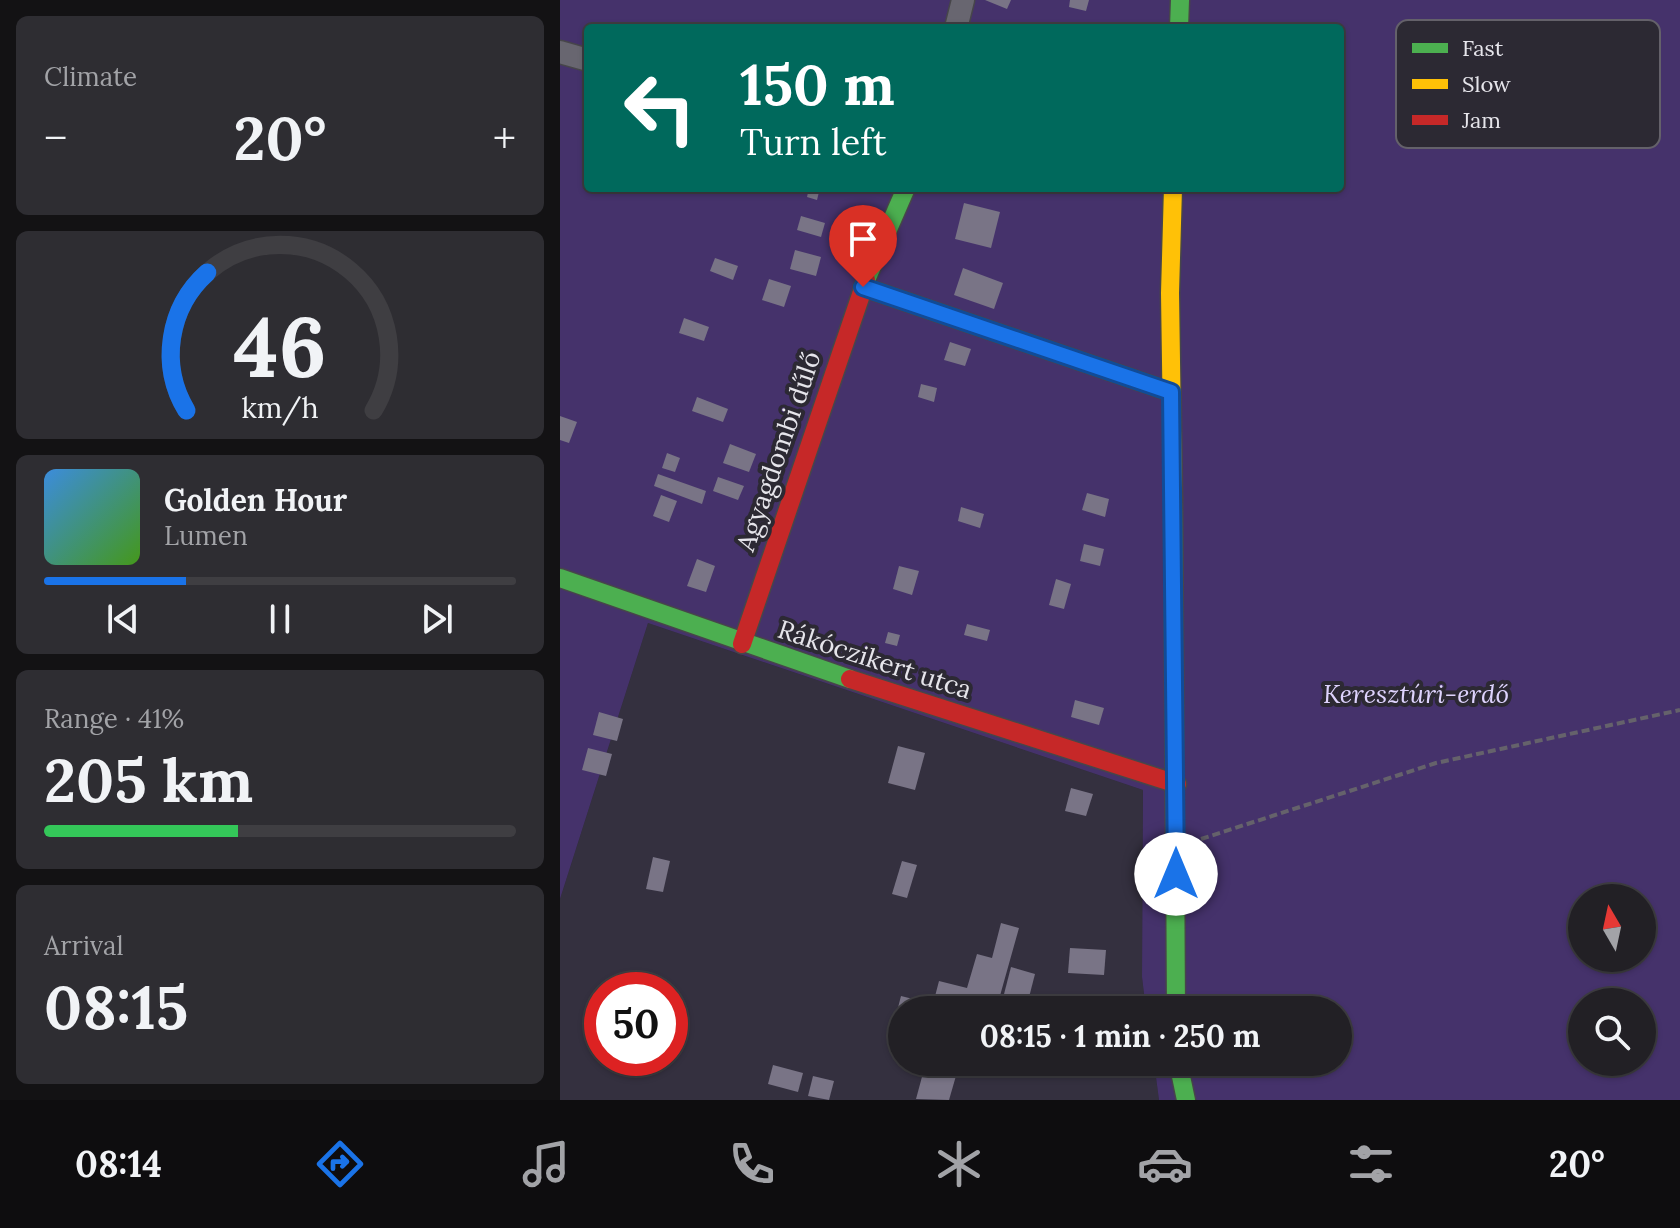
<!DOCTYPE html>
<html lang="en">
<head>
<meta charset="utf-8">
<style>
  :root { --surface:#222025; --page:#2e2d32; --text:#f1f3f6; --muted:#a2a3a7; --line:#3f3e42; --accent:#1a73e8 }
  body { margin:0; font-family:Lora,serif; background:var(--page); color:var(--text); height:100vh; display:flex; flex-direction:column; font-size:30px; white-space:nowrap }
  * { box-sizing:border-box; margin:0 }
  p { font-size:26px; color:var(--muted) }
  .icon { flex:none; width:44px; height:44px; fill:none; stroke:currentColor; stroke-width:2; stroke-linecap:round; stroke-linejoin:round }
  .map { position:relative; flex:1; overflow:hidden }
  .drawer { display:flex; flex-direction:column; gap:16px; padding:16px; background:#131214; width:560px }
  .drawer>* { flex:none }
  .guide { position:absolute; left:24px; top:24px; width:760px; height:168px; border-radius:8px; box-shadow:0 2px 6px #0004,0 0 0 2px var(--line); background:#00695c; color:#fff; overflow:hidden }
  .needle { width:52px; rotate:351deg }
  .controls { position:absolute; left:1008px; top:884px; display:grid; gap:16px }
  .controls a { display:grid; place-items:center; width:88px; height:88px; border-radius:50%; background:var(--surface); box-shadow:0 2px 6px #0004,0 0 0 2px var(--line); font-size:40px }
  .speed { position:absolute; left:24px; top:972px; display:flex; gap:16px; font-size:40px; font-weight:700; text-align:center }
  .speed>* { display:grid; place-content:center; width:104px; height:104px; border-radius:50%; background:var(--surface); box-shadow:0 2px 6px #0004,0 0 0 2px var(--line); line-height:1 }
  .speed .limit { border:12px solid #d22; background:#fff; color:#111 }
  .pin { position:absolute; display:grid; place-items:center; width:68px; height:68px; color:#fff; margin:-82px -34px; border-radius:50% 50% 50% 0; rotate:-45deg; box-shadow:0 0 8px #0007 }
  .pin .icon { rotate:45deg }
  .me { position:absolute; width:88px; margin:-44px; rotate:0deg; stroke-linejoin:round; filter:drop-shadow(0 0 6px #0008) }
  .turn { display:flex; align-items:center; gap:28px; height:168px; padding:0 24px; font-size:36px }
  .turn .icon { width:104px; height:104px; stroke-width:2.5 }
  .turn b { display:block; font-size:56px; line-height:68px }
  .big { font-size:60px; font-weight:800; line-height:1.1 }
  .drawer .card { flex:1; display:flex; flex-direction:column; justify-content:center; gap:12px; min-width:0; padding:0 28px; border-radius:12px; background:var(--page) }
  .drawer .dial { align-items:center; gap:0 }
  .dial svg { height:208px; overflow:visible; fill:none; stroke:var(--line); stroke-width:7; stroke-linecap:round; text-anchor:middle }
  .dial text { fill:var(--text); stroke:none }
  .song { display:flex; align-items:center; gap:24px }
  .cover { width:96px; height:96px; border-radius:12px; background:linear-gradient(135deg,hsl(210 70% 55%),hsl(100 70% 35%)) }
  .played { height:8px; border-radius:4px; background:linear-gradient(90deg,var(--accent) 30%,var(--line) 30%) }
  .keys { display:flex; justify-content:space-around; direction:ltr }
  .heat { display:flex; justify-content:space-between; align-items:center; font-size:44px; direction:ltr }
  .charge { height:12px; border-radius:6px; background:linear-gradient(90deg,#34c759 41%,var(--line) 0) }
  .trip { position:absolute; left:328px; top:996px; width:464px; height:80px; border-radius:40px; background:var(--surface); box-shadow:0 2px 6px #0004,0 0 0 2px var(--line); font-weight:800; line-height:80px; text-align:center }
  .menu { display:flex; height:128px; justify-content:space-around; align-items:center; background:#0e0d0f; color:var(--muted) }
  .menu .icon { width:56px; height:56px }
  .menu .on { color:var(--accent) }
  .menu b { font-size:36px; color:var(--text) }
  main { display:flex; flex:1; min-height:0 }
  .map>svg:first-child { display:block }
  .built { fill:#34303f; fill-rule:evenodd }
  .green { fill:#45326b; fill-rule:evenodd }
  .building { fill:#797486 }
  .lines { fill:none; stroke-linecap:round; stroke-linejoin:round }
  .street-casing { stroke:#47464a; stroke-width:25 }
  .fast-casing { stroke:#47464a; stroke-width:21 }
  .slow-casing { stroke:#47464a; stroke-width:21 }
  .jam-casing { stroke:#47464a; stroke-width:21 }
  .path { stroke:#65626b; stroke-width:4; stroke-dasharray:8 4; stroke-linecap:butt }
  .street { stroke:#686670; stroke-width:22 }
  .fast { stroke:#4caf50; stroke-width:18 }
  .slow { stroke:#ffc107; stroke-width:18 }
  .jam { stroke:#c62828; stroke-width:18 }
  .route-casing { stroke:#114b97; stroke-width:20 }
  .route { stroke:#1a73e8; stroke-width:14 }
  .labels { text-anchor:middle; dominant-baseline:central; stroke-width:8; stroke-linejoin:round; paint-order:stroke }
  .street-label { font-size:26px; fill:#e6e5eb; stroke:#2c2933 }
  .park-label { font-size:26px; font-style:italic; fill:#ded3fd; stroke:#2c2933 }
  .key { fill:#2c2933; stroke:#64616a; stroke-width:2 }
  .key-label { font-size:22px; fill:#e6e5eb }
</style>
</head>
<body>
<main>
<section class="drawer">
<div class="card"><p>Climate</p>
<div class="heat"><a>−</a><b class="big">20°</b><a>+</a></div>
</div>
<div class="card dial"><svg viewBox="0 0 100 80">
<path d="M14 69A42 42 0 1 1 86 69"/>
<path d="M14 69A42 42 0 0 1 22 16" stroke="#1a73e8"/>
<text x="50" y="56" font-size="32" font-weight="700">46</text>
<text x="50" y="72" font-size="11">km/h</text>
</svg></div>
<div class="card">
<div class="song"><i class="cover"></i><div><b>Golden Hour</b><p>Lumen</p></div></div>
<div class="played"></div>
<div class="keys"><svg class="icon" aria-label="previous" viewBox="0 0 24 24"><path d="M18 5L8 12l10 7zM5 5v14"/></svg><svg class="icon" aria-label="pause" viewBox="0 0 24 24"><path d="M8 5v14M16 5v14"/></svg><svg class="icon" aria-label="next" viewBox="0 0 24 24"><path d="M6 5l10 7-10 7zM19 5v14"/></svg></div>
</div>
<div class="card"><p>Range · 41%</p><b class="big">205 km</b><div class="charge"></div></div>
<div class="card"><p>Arrival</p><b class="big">08:15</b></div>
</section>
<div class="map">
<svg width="1120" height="1100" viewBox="0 0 1120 1100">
  <rect width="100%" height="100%" fill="#2d2b31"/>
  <path class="built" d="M 88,623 L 583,790 L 582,977 L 586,1010 L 342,1010 L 342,1062 L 594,1062 L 599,1100 L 0,1100 L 0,899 ZM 42,990 L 110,990 L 110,1058 L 42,1058 Z"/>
  <path class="green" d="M 0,0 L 1120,0 L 1120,1100 L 599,1100 L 594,1062 L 778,1062 L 778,1010 L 586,1010 L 582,977 L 583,790 L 88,623 L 0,899 ZM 28,28 L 780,28 L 780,188 L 28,188 ZM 1022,898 L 1082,898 L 1082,958 L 1022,958 ZM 1022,1002 L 1082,1002 L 1082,1062 L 1022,1062 Z"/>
  <g class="building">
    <path d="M 425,0 L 451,0 L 447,9 Z"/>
    <path d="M 510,0 L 529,0 L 526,11 L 509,7 Z"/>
    <path d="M 249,188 L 260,188 L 257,200 L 247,197 Z"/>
    <path d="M 404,203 L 440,212 L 431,248 L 395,239 Z"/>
    <path d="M 241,216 L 265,223 L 261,237 L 237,230 Z"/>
    <path d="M 235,250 L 261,257 L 256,276 L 230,269 Z"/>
    <path d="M 155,258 L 178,266 L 173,280 L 150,271 Z"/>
    <path d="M 403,268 L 443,283 L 434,309 L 394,295 Z"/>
    <path d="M 209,279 L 231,286 L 224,307 L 202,300 Z"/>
    <path d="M 124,318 L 149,327 L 144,341 L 119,333 Z"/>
    <path d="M 390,342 L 411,349 L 405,366 L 384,360 Z"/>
    <path d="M 361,384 L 377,388 L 374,402 L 358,397 Z"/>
    <path d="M 137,397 L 168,409 L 163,422 L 132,411 Z"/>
    <path d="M 0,416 L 17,422 L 9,443 L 0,440 Z"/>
    <path d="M 170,444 L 196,454 L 189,472 L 163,463 Z"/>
    <path d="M 107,453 L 120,458 L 115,472 L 102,468 Z"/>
    <path d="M 98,474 L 146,491 L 142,504 L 94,486 Z"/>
    <path d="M 158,477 L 184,486 L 178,500 L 153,491 Z"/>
    <path d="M 527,493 L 549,499 L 545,517 L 522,510 Z"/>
    <path d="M 101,495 L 117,501 L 109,522 L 93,516 Z"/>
    <path d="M 401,507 L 424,514 L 420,528 L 398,521 Z"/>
    <path d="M 524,544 L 544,549 L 540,566 L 520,561 Z"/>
    <path d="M 137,559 L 155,566 L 146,592 L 127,586 Z"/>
    <path d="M 339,566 L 359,571 L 352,595 L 333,589 Z"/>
    <path d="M 496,579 L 511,584 L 504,609 L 489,605 Z"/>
    <path d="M 407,624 L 430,630 L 427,641 L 404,635 Z"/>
    <path d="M 328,632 L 340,635 L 337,646 L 325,643 Z"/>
    <path d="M 515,700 L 544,708 L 539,725 L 511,717 Z"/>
    <path d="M 39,712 L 63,719 L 57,741 L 33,735 Z"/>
    <path d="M 338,746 L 365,753 L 355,790 L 328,783 Z"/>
    <path d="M 28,748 L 52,754 L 46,776 L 22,770 Z"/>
    <path d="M 511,788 L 533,794 L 526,816 L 505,811 Z"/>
    <path d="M 93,857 L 110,861 L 103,892 L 86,889 Z"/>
    <path d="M 342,861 L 357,865 L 347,898 L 332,894 Z"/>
    <path d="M 441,923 L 459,928 L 436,1010 L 342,1010 L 342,1034 L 332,1031 L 341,996 L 373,1004 L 379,981 L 407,988 L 417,954 L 432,958 Z"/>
    <path d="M 510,948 L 546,950 L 544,975 L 508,973 Z"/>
    <path d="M 451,967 L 475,974 L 467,1005 L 443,998 Z"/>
    <path d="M 366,1062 L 400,1062 L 389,1100 L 356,1099 Z"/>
    <path d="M 213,1065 L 243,1073 L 238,1092 L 208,1084 Z"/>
    <path d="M 253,1076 L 274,1081 L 269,1100 L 248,1096 Z"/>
  </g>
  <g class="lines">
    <defs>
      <g id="street">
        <path d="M 396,28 L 403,0"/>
        <path d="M 0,52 L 28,60"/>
      </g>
      <g id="fast">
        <path d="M 619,28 L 620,0"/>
        <path d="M 306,280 L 346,188"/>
        <path d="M 613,498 L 616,1010"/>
        <path d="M 0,578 L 290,679"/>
        <path d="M 618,1062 L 626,1100"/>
      </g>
      <g id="slow">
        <path d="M 303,287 L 611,392"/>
        <path d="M 613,498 L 610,293 L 613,188"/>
      </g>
      <g id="jam">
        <path d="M 182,644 L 306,280"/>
        <path d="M 290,679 L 617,784"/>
      </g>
    </defs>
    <use href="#street" class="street-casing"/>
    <use href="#fast" class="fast-casing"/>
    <use href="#slow" class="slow-casing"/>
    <use href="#jam" class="jam-casing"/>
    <path class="path" d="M 641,839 L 876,763 L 1120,710"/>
    <use href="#street" class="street"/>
    <use href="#fast" class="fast"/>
    <use href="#slow" class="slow"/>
    <use href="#jam" class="jam"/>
  </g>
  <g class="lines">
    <defs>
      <path id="route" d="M 303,287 L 611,392 L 616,874"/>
    </defs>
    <use href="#route" class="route-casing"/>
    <use href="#route" class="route"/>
  </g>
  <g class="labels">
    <g class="street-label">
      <text transform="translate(218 451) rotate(-71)">Agyagdombi dűlő</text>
      <text transform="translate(315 659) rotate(18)">Rákóczikert utca</text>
    </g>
    <g class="park-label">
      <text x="856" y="693">Keresztúri-erdő</text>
    </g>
  </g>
  <rect x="836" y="20" width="264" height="128" rx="12" class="key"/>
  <rect x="852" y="43" width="36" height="10" fill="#4caf50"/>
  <rect x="852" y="79" width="36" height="10" fill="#ffc107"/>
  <rect x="852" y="115" width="36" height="10" fill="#c62828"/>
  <g class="key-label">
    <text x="902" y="56">Fast</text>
    <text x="902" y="92">Slow</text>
    <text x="902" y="128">Jam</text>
  </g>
</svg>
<div class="controls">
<a><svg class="needle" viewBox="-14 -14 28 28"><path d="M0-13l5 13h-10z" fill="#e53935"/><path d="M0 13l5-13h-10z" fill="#a2a3a7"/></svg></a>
<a><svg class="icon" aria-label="search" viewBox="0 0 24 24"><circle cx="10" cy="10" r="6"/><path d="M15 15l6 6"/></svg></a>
</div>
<div class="speed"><div class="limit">50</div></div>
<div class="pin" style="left:303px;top:287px;background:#d93025"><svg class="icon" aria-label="arrive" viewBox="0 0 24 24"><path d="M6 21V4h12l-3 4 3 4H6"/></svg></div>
<svg class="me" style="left:616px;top:874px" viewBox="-20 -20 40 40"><circle r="19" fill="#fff"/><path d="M0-13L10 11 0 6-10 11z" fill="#1a73e8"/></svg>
<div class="trip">08:15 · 1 min · 250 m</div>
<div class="guide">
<div class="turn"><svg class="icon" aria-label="left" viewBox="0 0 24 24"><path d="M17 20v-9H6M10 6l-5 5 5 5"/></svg><div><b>150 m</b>Turn left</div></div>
</div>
</div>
</main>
<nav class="menu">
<b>08:14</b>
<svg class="icon on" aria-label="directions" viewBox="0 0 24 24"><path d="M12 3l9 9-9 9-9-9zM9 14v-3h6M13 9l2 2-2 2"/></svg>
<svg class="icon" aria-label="music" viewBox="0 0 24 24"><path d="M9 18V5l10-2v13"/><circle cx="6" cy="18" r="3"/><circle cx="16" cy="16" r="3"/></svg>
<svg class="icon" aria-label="phone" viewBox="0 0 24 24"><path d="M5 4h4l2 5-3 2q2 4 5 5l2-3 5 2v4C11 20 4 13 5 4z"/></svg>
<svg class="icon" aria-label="climate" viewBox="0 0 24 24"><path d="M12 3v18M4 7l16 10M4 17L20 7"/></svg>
<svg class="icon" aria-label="car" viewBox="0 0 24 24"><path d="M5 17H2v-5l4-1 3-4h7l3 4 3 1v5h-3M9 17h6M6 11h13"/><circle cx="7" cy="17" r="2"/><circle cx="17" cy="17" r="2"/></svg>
<svg class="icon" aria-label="filters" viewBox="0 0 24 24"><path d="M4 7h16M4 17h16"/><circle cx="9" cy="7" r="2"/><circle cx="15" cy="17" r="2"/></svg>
<b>20°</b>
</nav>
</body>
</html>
